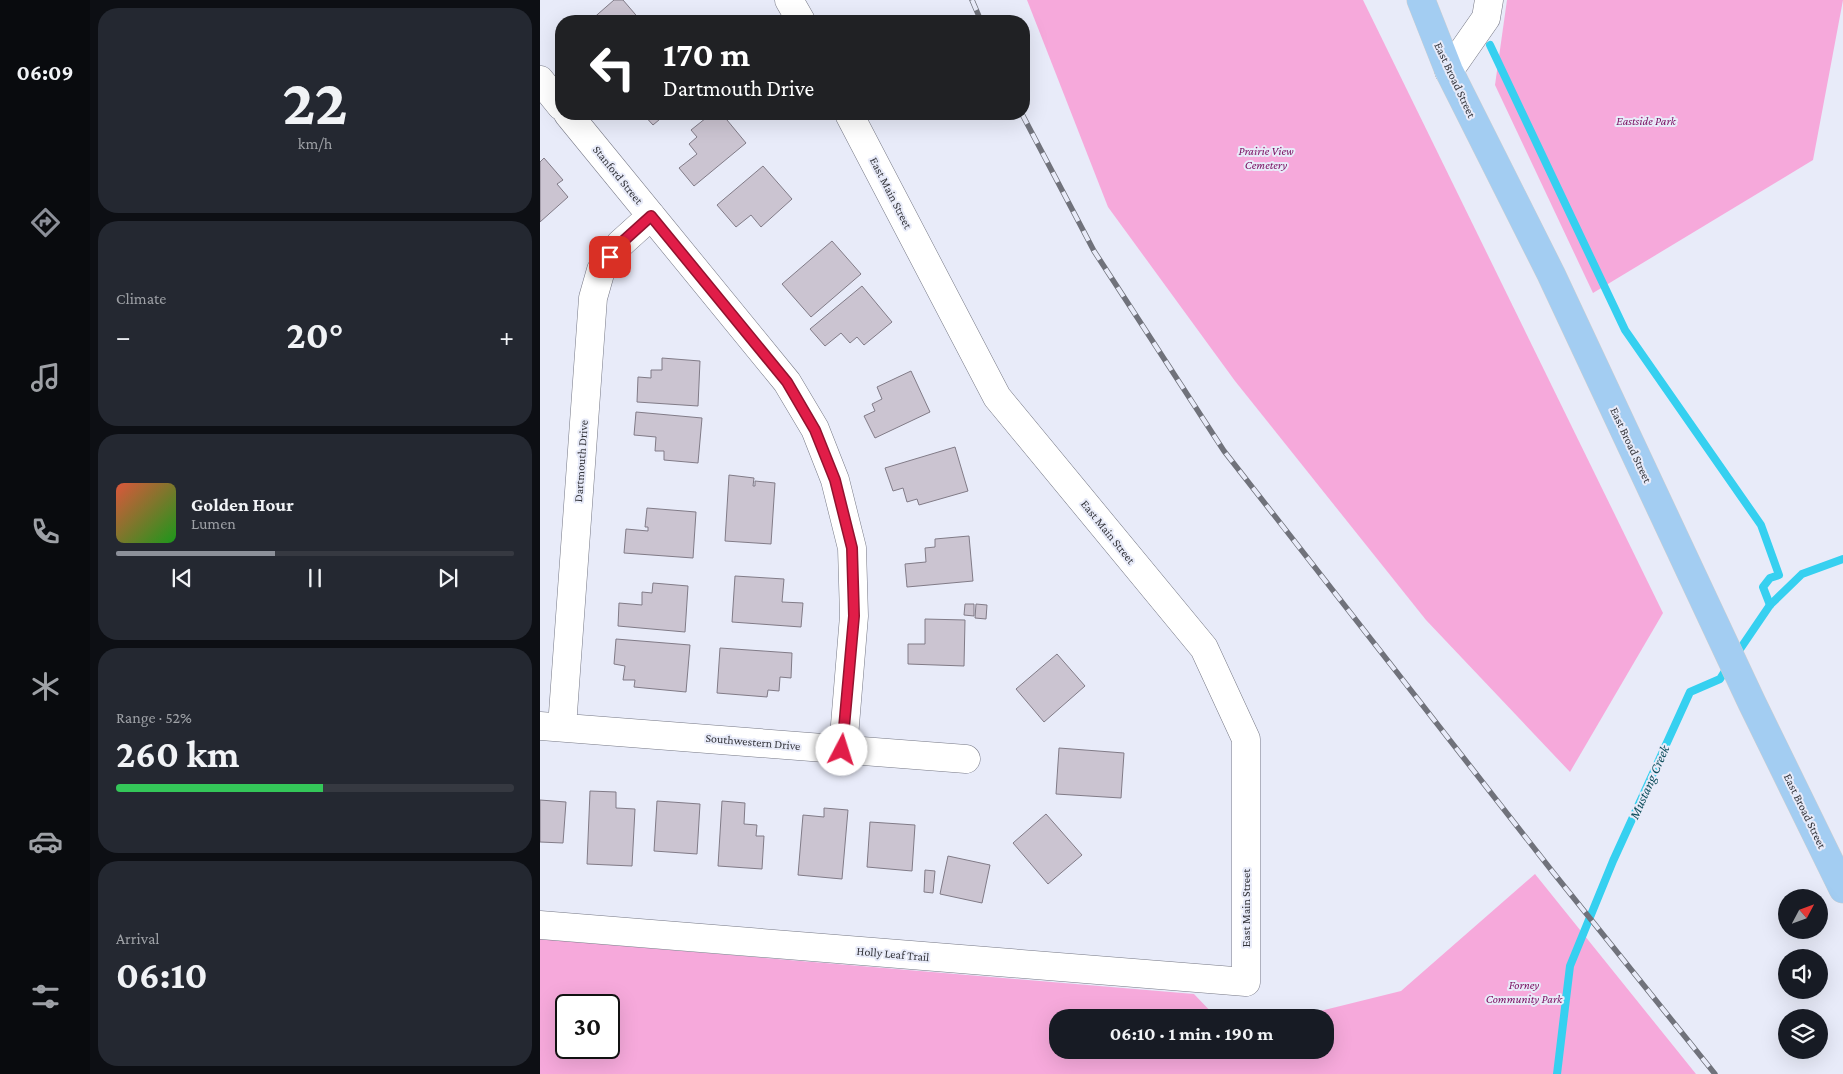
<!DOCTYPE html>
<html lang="en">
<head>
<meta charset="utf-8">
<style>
  :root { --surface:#171b24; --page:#242831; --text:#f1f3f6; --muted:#9ea1a6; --line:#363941; --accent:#8c9099 }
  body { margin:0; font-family:"Crimson Pro",serif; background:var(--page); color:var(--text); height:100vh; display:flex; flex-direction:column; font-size:19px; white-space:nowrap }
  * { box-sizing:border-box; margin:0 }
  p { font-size:16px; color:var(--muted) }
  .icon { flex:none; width:28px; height:28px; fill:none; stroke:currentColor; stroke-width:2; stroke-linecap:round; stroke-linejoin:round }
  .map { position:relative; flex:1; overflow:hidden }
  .sheet { display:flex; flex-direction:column; gap:8px; padding:8px; background:#0d0f14; width:450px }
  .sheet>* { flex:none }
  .hud { position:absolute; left:15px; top:15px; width:475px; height:105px; border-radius:20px; box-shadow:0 5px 20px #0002; background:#202124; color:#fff; overflow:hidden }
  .needle { width:32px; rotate:49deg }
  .buttons { position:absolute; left:1238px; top:889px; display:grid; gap:10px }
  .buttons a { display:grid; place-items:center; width:50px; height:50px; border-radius:50%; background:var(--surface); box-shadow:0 5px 20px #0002; font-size:25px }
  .speed { position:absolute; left:15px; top:994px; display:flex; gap:10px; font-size:25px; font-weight:700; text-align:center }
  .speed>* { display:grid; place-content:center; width:65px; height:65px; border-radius:50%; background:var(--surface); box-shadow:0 5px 20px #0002; line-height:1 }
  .speed .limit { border:2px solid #111; border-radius:8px; background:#fff; color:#111 }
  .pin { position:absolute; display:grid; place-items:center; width:42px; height:42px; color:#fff; margin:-21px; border-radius:10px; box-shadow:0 2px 8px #0006 }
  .me { position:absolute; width:55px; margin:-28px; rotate:5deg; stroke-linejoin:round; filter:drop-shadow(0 0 4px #0008) }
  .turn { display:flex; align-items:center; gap:18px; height:105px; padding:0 25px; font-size:22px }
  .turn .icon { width:65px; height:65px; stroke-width:2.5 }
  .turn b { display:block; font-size:35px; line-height:42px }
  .big { font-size:38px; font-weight:700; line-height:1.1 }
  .sheet .widget { flex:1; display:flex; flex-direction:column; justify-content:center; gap:8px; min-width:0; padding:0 18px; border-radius:20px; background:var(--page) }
  .sheet .dial { align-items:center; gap:0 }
  .dial b { font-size:65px; line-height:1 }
  .song { display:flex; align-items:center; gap:15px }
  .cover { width:60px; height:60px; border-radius:8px; background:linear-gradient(135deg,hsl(10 70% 55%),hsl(120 70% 35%)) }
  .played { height:5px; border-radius:2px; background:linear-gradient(90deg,var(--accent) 40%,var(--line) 40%) }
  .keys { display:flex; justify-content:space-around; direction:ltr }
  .heat { display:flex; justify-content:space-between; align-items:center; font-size:28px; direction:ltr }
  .charge { height:8px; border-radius:4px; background:linear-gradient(90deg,#34c759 52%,var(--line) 0) }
  .trip { position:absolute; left:509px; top:1009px; width:285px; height:50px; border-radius:20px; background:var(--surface); box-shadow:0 5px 20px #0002; font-weight:700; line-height:50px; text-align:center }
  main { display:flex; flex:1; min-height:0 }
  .tab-bar { display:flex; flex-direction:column; width:90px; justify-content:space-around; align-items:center; background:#090b0e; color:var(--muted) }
  .tab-bar .icon { width:35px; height:35px }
  .tab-bar .active { color:var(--accent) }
  .tab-bar b { font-size:22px; color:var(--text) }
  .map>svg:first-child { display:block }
  .green { fill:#f6a9db; fill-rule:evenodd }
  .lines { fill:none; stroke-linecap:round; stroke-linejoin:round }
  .stream { stroke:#36d0f0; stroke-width:8 }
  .building { fill:#cbc4d1; stroke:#817b87 }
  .minor-casing { stroke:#767885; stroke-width:29 }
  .major-casing { stroke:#cecfd0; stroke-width:29 }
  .minor { stroke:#fff; stroke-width:28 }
  .major { stroke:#a3cdf2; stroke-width:28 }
  .rail-casing { stroke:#70727b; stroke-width:5.5 }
  .rail { stroke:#e8ebf9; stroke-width:4; stroke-dasharray:11; stroke-linecap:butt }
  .route-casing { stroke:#92132f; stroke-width:12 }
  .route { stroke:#e11d48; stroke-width:9 }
  .labels { text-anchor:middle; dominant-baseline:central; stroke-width:4; stroke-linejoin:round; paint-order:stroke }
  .street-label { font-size:12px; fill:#34353b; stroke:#e8ebf9 }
  .park-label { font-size:12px; font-style:italic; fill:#7a0f60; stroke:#e8ebf9 }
  .water-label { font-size:14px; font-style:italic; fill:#0f4e5c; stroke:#e8ebf9 }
</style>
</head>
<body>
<main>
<nav class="tab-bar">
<b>06:09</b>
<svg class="icon active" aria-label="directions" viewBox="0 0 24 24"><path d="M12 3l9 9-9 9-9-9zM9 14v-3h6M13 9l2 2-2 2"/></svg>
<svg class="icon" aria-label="music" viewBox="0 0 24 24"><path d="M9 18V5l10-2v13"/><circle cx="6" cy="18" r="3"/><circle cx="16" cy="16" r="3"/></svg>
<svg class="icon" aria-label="phone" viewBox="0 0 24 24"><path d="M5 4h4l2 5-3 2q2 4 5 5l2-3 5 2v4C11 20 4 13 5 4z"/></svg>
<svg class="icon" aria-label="climate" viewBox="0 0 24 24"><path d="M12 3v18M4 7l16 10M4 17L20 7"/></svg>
<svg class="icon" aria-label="car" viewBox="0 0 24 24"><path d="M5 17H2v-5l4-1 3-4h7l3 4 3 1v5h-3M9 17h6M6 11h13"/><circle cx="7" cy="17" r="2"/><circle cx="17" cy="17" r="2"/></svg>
<svg class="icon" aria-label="filters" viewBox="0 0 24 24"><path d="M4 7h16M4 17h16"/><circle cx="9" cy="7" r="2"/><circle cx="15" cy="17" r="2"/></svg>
</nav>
<section class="sheet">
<div class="widget dial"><b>22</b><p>km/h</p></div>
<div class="widget"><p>Climate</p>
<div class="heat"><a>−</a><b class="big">20°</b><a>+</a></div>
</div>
<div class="widget">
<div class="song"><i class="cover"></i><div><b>Golden Hour</b><p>Lumen</p></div></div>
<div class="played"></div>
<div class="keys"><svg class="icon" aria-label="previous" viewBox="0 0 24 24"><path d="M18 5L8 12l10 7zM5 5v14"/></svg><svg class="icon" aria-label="pause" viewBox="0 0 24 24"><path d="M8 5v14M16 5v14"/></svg><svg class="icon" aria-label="next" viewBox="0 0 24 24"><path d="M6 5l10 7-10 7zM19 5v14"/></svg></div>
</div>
<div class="widget"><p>Range · 52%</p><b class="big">260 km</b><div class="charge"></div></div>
<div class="widget"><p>Arrival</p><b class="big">06:10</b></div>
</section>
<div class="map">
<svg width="1303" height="1074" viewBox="0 0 1303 1074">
  <rect width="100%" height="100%" fill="#e8ebf9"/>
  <g class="green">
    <path d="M 487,0 L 823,0 L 1123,613 L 1030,772 L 886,620 L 695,381 L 568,207 Z"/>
    <path d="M 967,0 L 1303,0 L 1273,160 L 1053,293 L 955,85 Z"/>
    <path d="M 995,874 L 1156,1074 L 0,1074 L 0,939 L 654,994 L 676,1017 L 518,1018 L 518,1050 L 785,1050 L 785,1018 L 756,1017 L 861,991 ZM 26,1005 L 69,1005 L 69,1048 L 26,1048 Z"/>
  </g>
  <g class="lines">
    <g class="stream">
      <path d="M 950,45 L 1085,330 L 1221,525 L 1239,575 L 1230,578 L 1223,587 L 1230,605"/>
      <path d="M 1196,655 L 1230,605 L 1262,574 L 1303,559"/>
      <path d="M 1017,1074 L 1030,966 L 1073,861 L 1150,692 L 1180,679 L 1188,666"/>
    </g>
  </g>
  <g class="building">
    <path d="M 74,0 L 83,0 L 101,21 L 50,21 Z"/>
    <path d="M 103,114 L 126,114 L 113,125 Z"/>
    <path d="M 171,114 L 182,114 L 206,143 L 154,186 L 139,168 L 157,154 L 149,144 L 157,137 L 151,130 Z"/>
    <path d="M 4,158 L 23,180 L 17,184 L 28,197 L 0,222 L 0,162 Z"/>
    <path d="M 223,166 L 252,199 L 221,227 L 211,215 L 196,227 L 177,205 Z"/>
    <path d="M 292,241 L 321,274 L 271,317 L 242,284 Z"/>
    <path d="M 322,286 L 352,322 L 324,345 L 317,337 L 310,343 L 301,333 L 285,346 L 270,329 Z"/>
    <path d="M 122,358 L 160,361 L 158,406 L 97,402 L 98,377 L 111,378 L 111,370 L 122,370 Z"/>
    <path d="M 371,371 L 390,412 L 335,438 L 324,416 L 335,411 L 332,404 L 342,399 L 337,387 Z"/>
    <path d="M 96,412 L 162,418 L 158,463 L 124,460 L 124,451 L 115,451 L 116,437 L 94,435 Z"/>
    <path d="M 415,447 L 428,491 L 379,505 L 377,499 L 367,502 L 363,488 L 353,491 L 345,468 Z"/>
    <path d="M 189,475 L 214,478 L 213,486 L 215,486 L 215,481 L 235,483 L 231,544 L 185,541 Z"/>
    <path d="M 107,508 L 156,512 L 153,558 L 84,553 L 86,529 L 108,531 L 108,527 L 105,527 Z"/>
    <path d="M 429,536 L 433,581 L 367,587 L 365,564 L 386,562 L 385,548 L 395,547 L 395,539 Z"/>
    <path d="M 195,576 L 244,579 L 242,602 L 263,603 L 261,627 L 192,622 Z"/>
    <path d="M 113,583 L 148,586 L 145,632 L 78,626 L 79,603 L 102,605 L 102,592 L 112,593 Z"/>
    <path d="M 425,604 L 434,604 L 434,616 L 424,615 Z"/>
    <path d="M 436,604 L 447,605 L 446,619 L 435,618 Z"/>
    <path d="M 385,619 L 425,620 L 424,666 L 368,664 L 368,644 L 385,644 Z"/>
    <path d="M 76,639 L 150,645 L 146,692 L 94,687 L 95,680 L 83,680 L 85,666 L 74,664 Z"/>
    <path d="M 180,648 L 252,653 L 251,678 L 240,677 L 239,691 L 228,690 L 227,697 L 177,693 Z"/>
    <path d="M 517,654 L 545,686 L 504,722 L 476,689 Z"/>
    <path d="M 519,748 L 584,753 L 581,798 L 516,794 Z"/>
    <path d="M 50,791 L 76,792 L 76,808 L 95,809 L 92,866 L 47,864 Z"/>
    <path d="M 0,800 L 26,802 L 23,843 L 0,842 Z"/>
    <path d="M 117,801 L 160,804 L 157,854 L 114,851 Z"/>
    <path d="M 182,801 L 205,803 L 204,824 L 217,825 L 216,836 L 224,836 L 222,869 L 178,866 Z"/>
    <path d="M 284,808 L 308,810 L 302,879 L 258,875 L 263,815 L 284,817 Z"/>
    <path d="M 506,814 L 542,855 L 508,884 L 473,843 Z"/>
    <path d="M 330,822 L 375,825 L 372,871 L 327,867 Z"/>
    <path d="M 408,856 L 450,865 L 442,903 L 400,894 Z"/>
    <path d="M 385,870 L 395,871 L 393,893 L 384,892 Z"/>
  </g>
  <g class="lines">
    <defs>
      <g id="minor">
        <path d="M 249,0 L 261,21"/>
        <path d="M 909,71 L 946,18 L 949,0"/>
        <path d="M 0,80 L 21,106"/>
        <path d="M 28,114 L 247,382 L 275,429 L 295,480 L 312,548 L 314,616 L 303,749"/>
        <path d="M 0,726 L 426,759"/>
        <path d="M 22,727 L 53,298 L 61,270 L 80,244 L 111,216"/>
        <path d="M 0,925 L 706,982 L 706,739 L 664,648 L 457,397 L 309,114"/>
      </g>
      <path id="major" d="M 881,0 L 909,71 L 1011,274 L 1212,703 L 1303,889"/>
    </defs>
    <use href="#minor" class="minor-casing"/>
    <use href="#major" class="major-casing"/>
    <use href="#minor" class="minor"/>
    <use href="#major" class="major"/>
    <defs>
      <g id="rail">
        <path d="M 432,0 L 441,21"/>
        <path d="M 482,114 L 554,251 L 684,451 L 1012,871 L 1175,1074"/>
      </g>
    </defs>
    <use href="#rail" class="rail-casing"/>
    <use href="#rail" class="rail"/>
  </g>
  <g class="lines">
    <defs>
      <path id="route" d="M 70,257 L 80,244 L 111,216 L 247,382 L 275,430 L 295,480 L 312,548 L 314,616 L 302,750"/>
    </defs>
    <use href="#route" class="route-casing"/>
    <use href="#route" class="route"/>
  </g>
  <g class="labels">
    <g class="street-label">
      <text transform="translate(915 80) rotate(65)">East Broad Street</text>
      <text transform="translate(78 175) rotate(51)">Stanford Street</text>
      <text transform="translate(351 193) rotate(63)">East Main Street</text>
      <text transform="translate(1091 445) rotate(65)">East Broad Street</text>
      <text transform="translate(41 461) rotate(-86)">Dartmouth Drive</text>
      <text transform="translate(568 532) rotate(51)">East Main Street</text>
      <text transform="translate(213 742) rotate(5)">Southwestern Drive</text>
      <text transform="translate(1265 811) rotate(64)">East Broad Street</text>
      <text transform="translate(706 908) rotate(-90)">East Main Street</text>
      <text transform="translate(353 954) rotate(5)">Holly Leaf Trail</text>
    </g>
    <g class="park-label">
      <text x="1106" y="121">Eastside Park</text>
      <text x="726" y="151">Prairie View<tspan x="726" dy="14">Cemetery</tspan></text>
      <text x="984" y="985">Forney<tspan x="984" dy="14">Community Park</tspan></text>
    </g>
    <g class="water-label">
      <text transform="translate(1109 782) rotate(-66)">Mustang Creek</text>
    </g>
  </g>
</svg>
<div class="buttons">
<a><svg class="needle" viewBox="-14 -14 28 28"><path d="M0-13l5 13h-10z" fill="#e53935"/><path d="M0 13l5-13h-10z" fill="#9ea1a6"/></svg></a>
<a><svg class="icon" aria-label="sound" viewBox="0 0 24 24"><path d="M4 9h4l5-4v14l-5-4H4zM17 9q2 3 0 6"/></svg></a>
<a><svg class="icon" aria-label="layers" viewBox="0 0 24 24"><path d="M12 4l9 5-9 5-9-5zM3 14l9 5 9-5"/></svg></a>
</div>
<div class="speed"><div class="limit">30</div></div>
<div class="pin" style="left:70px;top:257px;background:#d93025"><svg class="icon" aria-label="arrive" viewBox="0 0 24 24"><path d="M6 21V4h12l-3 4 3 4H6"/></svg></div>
<svg class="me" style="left:302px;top:750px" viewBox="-20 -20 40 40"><circle r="19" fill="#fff"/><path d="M0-13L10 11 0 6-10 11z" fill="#e11d48"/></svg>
<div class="trip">06:10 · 1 min · 190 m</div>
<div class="hud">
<div class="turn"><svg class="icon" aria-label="left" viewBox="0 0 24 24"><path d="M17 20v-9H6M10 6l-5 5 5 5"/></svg><div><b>170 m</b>Dartmouth Drive</div></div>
</div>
</div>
</main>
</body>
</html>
